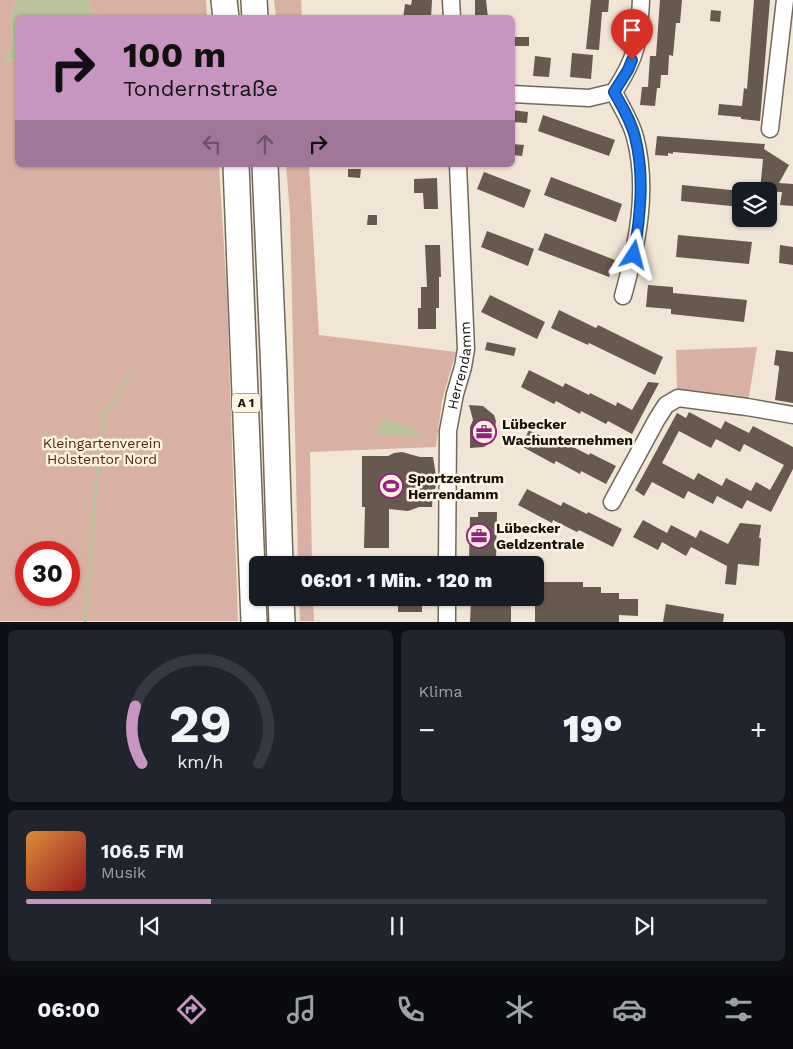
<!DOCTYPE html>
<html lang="de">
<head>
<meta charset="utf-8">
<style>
  :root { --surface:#171b24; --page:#20242c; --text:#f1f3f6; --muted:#9ea1a6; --line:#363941; --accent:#c894c0 }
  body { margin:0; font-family:"Work Sans",sans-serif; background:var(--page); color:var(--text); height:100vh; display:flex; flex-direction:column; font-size:19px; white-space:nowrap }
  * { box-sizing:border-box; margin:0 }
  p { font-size:16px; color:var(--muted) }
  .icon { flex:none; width:28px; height:28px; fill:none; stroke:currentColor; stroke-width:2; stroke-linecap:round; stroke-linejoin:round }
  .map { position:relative; height:622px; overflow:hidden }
  .side { display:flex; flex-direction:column; gap:8px; padding:8px; background:#0d0f14; flex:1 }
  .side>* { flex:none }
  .top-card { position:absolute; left:15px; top:15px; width:500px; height:152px; border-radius:8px; box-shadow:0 1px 4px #0004; background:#c894c0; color:#111; overflow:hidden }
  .controls { position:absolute; left:732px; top:182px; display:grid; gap:10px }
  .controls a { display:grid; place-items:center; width:45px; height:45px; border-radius:8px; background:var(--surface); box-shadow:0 1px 4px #0004; font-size:25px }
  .speed { position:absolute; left:15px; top:541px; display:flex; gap:10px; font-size:25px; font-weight:700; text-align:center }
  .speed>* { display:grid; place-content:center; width:65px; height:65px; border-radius:50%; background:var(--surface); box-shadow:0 1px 4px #0004; line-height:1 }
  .speed .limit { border:8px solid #d22; background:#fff; color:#111 }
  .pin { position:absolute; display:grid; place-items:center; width:42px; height:42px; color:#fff; margin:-51px -21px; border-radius:50% 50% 50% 0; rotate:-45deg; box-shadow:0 0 5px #0007 }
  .pin .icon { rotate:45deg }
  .me { position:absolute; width:55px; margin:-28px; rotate:9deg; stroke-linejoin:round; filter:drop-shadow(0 0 4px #0008) }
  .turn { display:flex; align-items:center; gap:18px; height:105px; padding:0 25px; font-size:22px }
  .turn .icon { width:65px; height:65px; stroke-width:2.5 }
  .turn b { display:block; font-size:35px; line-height:42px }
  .lanes { display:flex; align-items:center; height:48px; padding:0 25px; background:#0003; justify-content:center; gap:25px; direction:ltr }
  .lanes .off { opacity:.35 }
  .big { font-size:38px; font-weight:800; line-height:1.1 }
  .side .tile { flex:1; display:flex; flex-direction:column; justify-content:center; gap:8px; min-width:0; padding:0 18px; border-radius:8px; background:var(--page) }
  .side .dial { align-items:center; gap:0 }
  .dial svg { height:130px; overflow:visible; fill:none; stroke:var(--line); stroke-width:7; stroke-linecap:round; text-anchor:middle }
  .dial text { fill:var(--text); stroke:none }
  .song { display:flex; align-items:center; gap:15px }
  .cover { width:60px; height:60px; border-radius:8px; background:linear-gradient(135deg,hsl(30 70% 55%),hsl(0 70% 35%)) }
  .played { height:5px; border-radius:2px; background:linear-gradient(90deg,var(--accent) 25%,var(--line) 25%) }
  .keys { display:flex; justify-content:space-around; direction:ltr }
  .heat { display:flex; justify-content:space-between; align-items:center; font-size:28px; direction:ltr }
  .side .tiles { flex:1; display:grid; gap:8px; grid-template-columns:1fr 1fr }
  .tile:last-child { grid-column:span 2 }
  .trip { position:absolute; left:249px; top:556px; width:295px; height:50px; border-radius:8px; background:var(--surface); box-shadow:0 1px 4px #0004; font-weight:800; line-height:50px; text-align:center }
  .tab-bar { display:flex; height:80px; justify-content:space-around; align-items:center; background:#090b0e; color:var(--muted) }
  .tab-bar .icon { width:35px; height:35px }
  .tab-bar .current { color:var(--accent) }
  .tab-bar b { font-size:22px; color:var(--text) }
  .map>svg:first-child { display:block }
  .green { fill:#d9b1a4; fill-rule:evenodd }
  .water { fill:#bac39b }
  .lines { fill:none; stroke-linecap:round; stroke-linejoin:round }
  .stream { stroke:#bac39b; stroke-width:3 }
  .building { fill:#68594e; fill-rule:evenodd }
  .minor-casing { stroke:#726859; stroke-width:19 }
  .highway-casing { stroke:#726859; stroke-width:28 }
  .minor { stroke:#fff; stroke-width:16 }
  .highway { stroke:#fff; stroke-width:25 }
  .route-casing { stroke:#114b97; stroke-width:12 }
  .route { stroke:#1a73e8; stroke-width:9 }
  .labels { text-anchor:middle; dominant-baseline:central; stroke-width:5; stroke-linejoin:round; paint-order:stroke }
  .shield { fill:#fff3e2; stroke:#5a544b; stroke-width:1 }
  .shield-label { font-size:12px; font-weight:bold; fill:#14100a }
  .street-label { font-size:14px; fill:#14100a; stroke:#fff3e2 }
  .poi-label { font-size:14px; font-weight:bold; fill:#14100a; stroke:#fff3e2; text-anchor:start }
  .park-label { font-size:14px; fill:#56200e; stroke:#fff3e2 }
</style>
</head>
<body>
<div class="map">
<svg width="793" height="622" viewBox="0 0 793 622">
  <rect width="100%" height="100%" fill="#f1e6d5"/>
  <g class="green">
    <path d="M 0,0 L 17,0 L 10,16 L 13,43 L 3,61 L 17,60 L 18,165 L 219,165 L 227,296 L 238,621 L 0,621 ZM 26,552 L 69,552 L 69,595 L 26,595 Z"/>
    <path d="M 89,0 L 206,0 L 207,17 L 102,17 L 91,9 Z"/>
    <path d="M 274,0 L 301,0 L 302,17 L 276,17 Z"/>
    <path d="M 286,165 L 309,165 L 319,335 L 456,352 L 442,401 L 436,447 L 310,452 L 312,565 L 298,565 L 290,214 Z"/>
    <path d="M 757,347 L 748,402 L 677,391 L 676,350 Z"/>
    <path d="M 299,598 L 313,598 L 314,621 L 300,621 Z"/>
  </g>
  <g class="water">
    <path d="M 17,0 L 89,0 L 91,9 L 102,17 L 18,18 L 17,60 L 3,61 L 13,43 L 10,16 Z"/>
    <path d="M 384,418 L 417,430 L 419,432 L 416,436 L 376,434 L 376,431 Z"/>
  </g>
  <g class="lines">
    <path class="stream" d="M 85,622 L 96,485 L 104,414 L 120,390 L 129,373"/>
  </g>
  <g class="building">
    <path d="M 412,0 L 432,0 L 431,18 L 403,18 L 405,4 L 411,5 Z"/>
    <path d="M 475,0 L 486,0 L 488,18 L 475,18 Z"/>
    <path d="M 591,0 L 609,0 L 608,12 L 602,12 L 599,50 L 586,49 Z"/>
    <path d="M 660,0 L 682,0 L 680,23 L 676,23 L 673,56 L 669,55 L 668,75 L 661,75 L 660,88 L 657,88 L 655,106 L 640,105 L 642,87 L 648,87 L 650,56 L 656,56 Z"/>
    <path d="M 754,0 L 770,0 L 760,121 L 741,119 L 741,117 L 718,115 L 719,104 L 742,106 L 744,88 L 747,89 Z"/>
    <path d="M 711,10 L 721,11 L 720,22 L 710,21 Z"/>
    <rect x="512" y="37" width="17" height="9"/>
    <path d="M 572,53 L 593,55 L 591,79 L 570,77 Z"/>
    <path d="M 535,56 L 551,58 L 549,77 L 533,76 Z"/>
    <path d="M 512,110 L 528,112 L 527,123 L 512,122 Z"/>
    <path d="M 543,115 L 615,140 L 609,156 L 538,131 Z"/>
    <path d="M 657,136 L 765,144 L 764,149 L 789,165 L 779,183 L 793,184 L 793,206 L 780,205 L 782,192 L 760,191 L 763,159 L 673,152 L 673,154 L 668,153 L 668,156 L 655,155 Z"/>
    <path d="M 512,144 L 524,145 L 522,156 L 512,155 Z"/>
    <path d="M 348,169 L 361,169 L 360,178 L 348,177 Z"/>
    <path d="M 484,172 L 531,190 L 524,208 L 477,189 Z"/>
    <path d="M 551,177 L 622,204 L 616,222 L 544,195 Z"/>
    <path d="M 437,178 L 438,209 L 424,209 L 423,193 L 414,193 L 414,179 Z"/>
    <path d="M 682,185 L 741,191 L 741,207 L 681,201 Z"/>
    <path d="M 368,215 L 377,215 L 377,225 L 367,225 Z"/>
    <path d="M 487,231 L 534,249 L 528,266 L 481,247 Z"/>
    <path d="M 545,233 L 615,260 L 609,277 L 538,250 Z"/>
    <path d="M 678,235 L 752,242 L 749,264 L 676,257 Z"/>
    <path d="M 425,245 L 440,245 L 441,277 L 439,277 L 439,308 L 436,308 L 436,329 L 418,329 L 418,308 L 421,308 L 421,287 L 427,287 Z"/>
    <path d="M 780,245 L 793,247 L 793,265 L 779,263 Z"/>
    <path d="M 648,285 L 673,287 L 673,293 L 747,300 L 744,322 L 671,314 L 671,309 L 646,307 Z"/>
    <path d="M 490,295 L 545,322 L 537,339 L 481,312 Z"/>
    <path d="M 559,310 L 596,328 L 598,325 L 663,357 L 655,375 L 589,343 L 588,345 L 551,328 Z"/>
    <path d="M 487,342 L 516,348 L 514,356 L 485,350 Z"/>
    <path d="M 776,350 L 793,352 L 793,403 L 775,400 L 779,369 L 779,366 L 774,365 Z"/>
    <path d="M 529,370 L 563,387 L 565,383 L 589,395 L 590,393 L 616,406 L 617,402 L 632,410 L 648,382 L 659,383 L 632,434 L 608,421 L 606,424 L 581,411 L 580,414 L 556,401 L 554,404 L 521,387 Z"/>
    <path d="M 469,405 L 483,406 L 494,415 L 496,421 L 494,436 L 491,442 L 484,447 L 470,448 L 470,427 L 473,420 Z"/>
    <path d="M 689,412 L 721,429 L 725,421 L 749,433 L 753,426 L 793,447 L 793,469 L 771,512 L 747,500 L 742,509 L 717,496 L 713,504 L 688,491 L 684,499 L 652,482 L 644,496 L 635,490 L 677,413 L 686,418 ZM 679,431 L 711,448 L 716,439 L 740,452 L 744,444 L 784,465 L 770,490 L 756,482 L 751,491 L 726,478 L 722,486 L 698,473 L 694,480 L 662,463 Z"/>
    <path d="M 529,430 L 563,447 L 565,443 L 589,455 L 590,453 L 616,466 L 606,484 L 581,471 L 580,474 L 556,461 L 554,464 L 521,446 Z"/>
    <path d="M 402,452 L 420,457 L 433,457 L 437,482 L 435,489 L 433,491 L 432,507 L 419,507 L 408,511 L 389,509 L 389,548 L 364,548 L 365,507 L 362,507 L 362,456 L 388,456 L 394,453 Z"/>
    <path d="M 527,489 L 561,506 L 563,502 L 587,514 L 588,512 L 622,529 L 613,547 L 579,530 L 577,532 L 553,520 L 552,523 L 518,505 Z"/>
    <path d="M 478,512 L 497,512 L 496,561 L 469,561 L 470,517 L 478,517 Z"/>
    <path d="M 643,520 L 667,533 L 671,525 L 696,538 L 700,530 L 728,544 L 740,523 L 761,525 L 759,538 L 761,538 L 759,566 L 738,564 L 736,585 L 725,584 L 727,566 L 691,547 L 686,556 L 662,542 L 658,550 L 633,537 Z"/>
    <path d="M 535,582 L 583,582 L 583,587 L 601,587 L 601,593 L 619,593 L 619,599 L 638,599 L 638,616 L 619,615 L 619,622 L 535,622 Z"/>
    <path d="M 471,600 L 511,600 L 511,622 L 470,622 Z"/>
    <rect x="398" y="603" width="24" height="9"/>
    <path d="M 666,604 L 724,614 L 723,622 L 663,622 Z"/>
  </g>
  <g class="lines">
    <defs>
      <g id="minor">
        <path d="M 451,0 L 452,18"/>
        <path d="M 614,92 C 621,107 631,121 635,137 C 649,190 637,245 623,296"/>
        <path d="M 614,92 C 637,57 639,42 641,0"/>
        <path d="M 512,94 L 589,98 L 614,92"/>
        <path d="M 770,129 L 785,0"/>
        <path d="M 612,502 L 657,419 L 666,405 L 678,398 L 747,407 L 793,415"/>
        <path id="s1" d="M 447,565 L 448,431 L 455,394 L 463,367 L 466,349 L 458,165"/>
        <path d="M 447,622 L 447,598"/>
      </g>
      <g id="highway">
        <path d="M 224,0 L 226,18"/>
        <path d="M 254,0 L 255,18"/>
        <path d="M 236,165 L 254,622"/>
        <path d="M 265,165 L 274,374 L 280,565"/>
        <path d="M 281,598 L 282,622"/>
      </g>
    </defs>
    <use href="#minor" class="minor-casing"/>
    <use href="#highway" class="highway-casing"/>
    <use href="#minor" class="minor"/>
    <use href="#highway" class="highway"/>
  </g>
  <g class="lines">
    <defs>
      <path id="route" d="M 632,60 L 628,70 L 614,92 C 622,106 631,121 635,137 C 645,176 640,217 634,255"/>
    </defs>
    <use href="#route" class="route-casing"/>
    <use href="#route" class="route"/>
  </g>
  <defs>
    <symbol id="office-ring" viewBox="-11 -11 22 22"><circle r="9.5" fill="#fff3e2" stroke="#95207e" stroke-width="1.5"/><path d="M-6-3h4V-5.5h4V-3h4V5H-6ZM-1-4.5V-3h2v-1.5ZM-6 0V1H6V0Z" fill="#95207e"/></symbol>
    <symbol id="stadium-ring" viewBox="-11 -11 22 22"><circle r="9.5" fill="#fff3e2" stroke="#95207e" stroke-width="1.5"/><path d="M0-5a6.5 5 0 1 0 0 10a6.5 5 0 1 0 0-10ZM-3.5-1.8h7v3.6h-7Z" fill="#95207e"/></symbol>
  </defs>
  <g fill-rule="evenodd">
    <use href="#office-ring" x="470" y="418" width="28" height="28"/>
    <use href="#stadium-ring" x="377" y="472" width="28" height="28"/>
    <use href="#office-ring" x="465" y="522" width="28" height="28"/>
  </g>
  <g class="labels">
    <rect class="shield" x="232" y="393.5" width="28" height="19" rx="4"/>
    <g class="shield-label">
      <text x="246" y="403">A 1</text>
    </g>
    <g class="street-label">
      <text stroke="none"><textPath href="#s1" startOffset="201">Herrendamm</textPath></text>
    </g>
    <g class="poi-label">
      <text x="502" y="424">Lübecker<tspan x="502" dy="16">Wachunternehmen</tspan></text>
      <text x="408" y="478">Sportzentrum<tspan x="408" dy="16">Herrendamm</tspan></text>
      <text x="496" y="528">Lübecker<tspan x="496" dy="16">Geldzentrale</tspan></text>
    </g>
    <g class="park-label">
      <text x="102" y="443">Kleingartenverein<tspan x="102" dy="16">Holstentor Nord</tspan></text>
    </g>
  </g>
</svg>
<div class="controls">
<a><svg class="icon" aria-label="layers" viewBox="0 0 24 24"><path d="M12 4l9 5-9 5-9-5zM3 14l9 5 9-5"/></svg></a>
</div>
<div class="speed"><div class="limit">30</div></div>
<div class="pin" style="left:632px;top:60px;background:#d93025"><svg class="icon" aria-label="arrive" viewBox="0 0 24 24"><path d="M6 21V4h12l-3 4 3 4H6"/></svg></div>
<svg class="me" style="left:634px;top:255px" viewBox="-20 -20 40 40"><path d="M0-17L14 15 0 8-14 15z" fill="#1a73e8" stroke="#fff" stroke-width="4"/></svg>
<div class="trip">06:01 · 1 Min. · 120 m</div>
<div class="top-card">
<div class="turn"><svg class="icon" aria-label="right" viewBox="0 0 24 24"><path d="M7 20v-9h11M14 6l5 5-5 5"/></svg><div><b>100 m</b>Tondernstraße</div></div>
<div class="lanes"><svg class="icon off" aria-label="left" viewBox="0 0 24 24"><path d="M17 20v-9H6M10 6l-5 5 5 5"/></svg><svg class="icon off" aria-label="ahead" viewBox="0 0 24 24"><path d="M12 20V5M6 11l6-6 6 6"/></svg><svg class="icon" aria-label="right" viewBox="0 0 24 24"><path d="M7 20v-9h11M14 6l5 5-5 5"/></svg></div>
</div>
</div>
<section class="side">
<div class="tiles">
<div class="tile dial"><svg viewBox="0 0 100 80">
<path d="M14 69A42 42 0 1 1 86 69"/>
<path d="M14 69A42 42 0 0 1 10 34" stroke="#c894c0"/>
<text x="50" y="56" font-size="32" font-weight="700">29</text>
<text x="50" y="72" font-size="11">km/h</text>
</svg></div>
<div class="tile"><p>Klima</p>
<div class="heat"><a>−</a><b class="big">19°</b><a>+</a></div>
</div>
<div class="tile">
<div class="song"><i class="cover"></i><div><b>106.5 FM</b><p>Musik</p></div></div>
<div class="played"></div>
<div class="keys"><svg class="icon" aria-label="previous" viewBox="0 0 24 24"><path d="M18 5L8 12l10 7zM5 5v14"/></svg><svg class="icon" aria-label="pause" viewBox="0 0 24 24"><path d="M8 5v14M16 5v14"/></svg><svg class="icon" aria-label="next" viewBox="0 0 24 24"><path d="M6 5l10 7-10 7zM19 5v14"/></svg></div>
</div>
</div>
</section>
<nav class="tab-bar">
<b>06:00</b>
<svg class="icon current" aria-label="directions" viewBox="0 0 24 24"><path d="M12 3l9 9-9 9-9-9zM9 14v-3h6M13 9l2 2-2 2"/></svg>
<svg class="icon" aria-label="music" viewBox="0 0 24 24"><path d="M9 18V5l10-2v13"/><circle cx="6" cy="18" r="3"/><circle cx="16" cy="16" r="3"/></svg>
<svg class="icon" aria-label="phone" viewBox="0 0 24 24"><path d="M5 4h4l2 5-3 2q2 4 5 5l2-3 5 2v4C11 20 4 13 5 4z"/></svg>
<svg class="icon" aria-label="climate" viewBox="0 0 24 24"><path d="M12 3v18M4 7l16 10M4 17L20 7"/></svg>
<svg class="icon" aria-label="car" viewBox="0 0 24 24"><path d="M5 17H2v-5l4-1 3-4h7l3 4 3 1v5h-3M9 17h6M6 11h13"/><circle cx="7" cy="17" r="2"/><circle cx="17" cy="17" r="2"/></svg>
<svg class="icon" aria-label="filters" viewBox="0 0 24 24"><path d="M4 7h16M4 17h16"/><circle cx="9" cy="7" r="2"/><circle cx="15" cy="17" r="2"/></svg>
</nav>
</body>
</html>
